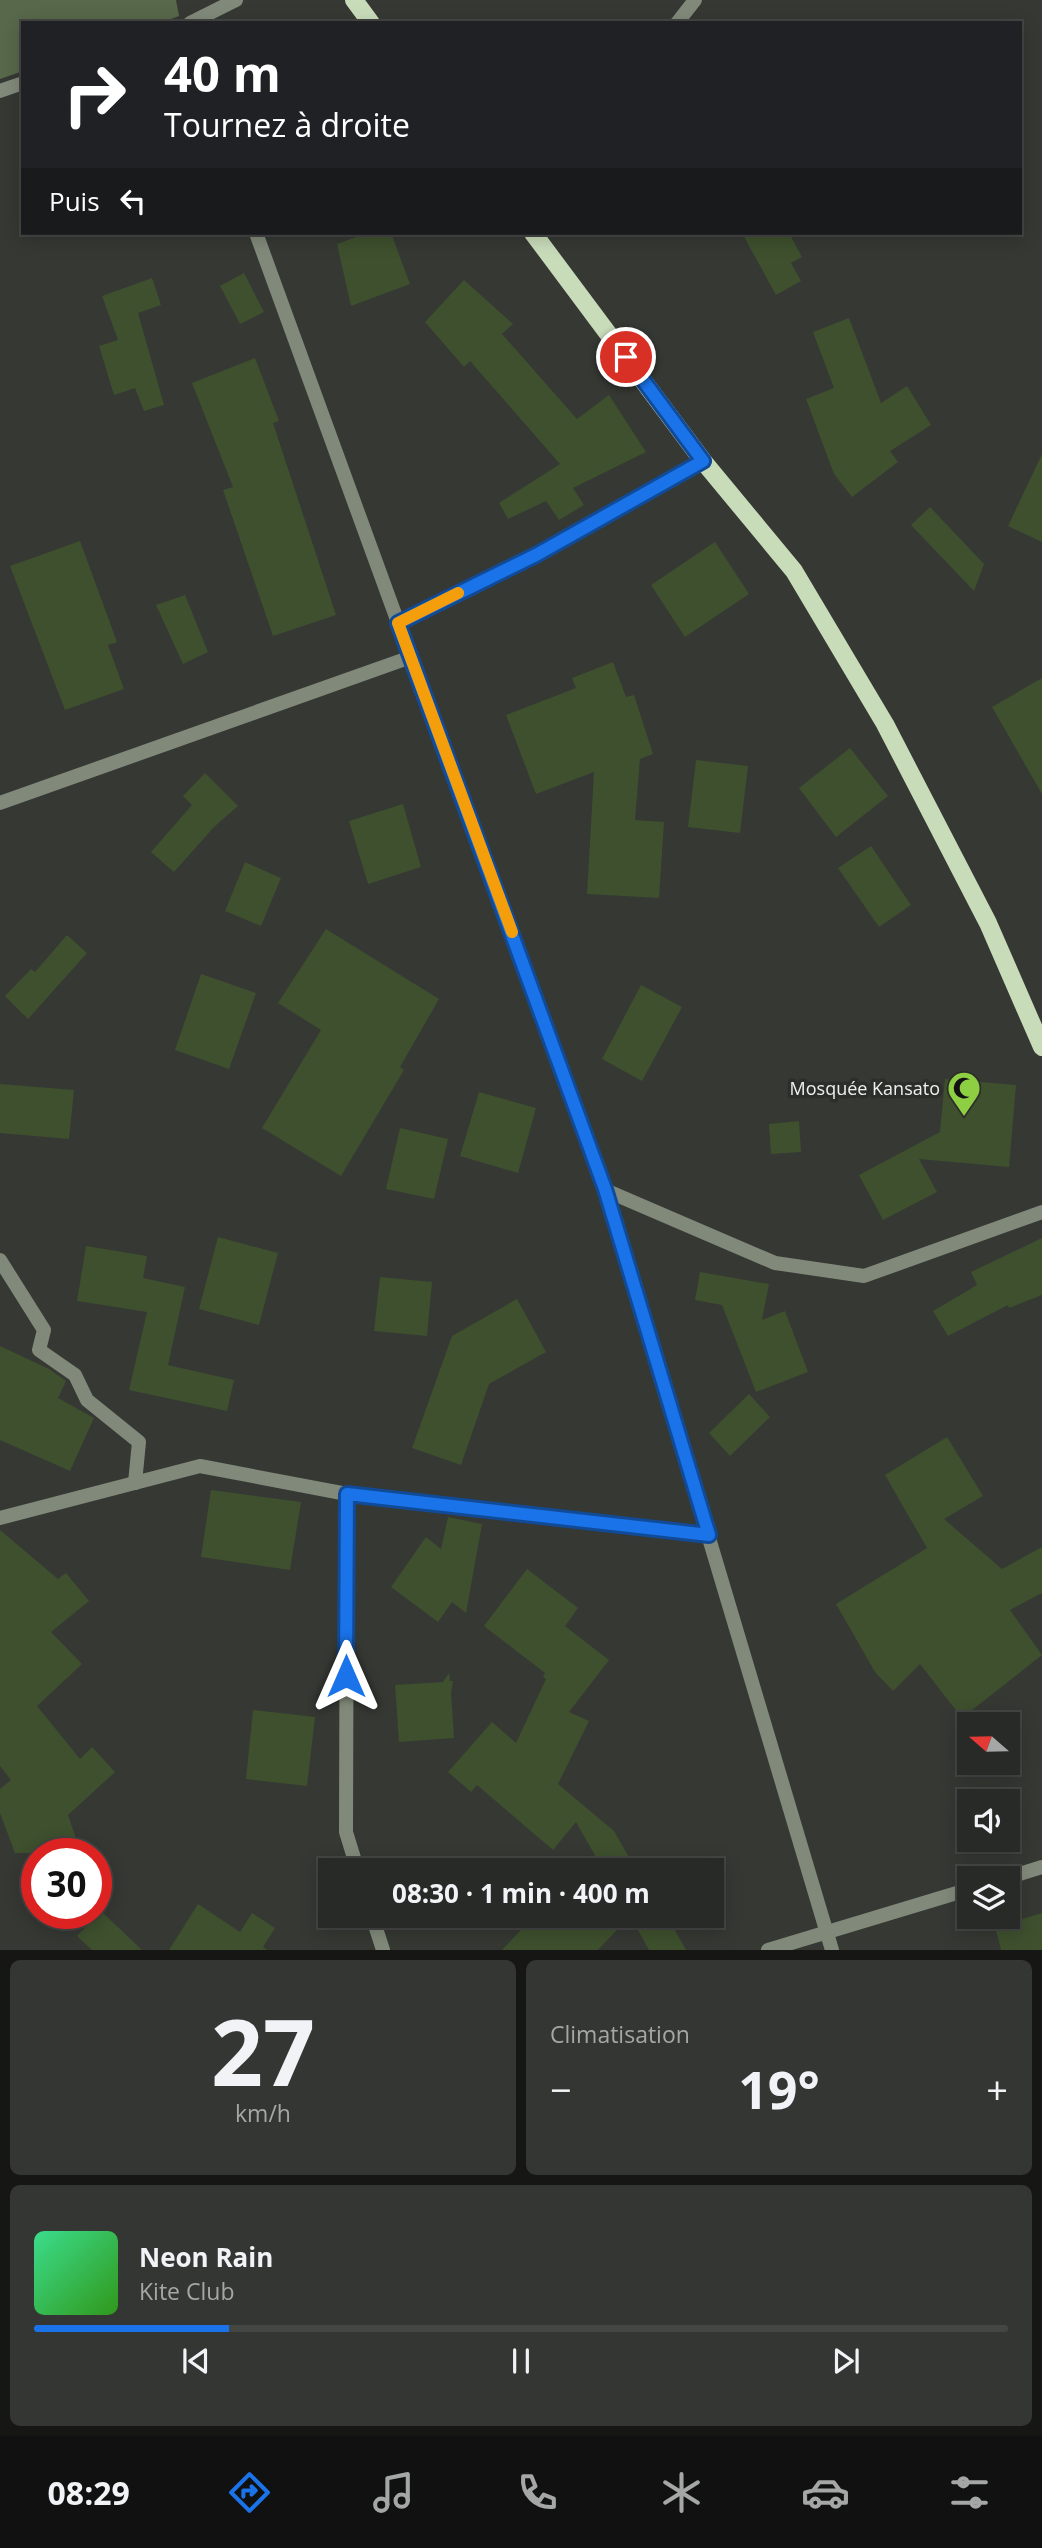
<!DOCTYPE html>
<html lang="fr">
<head>
<meta charset="utf-8">
<style>
  :root { --surface:#282a27; --page:#343633; --text:#f1f3f6; --muted:#a5a7a7; --line:#444644; --accent:#1a73e8 }
  body { margin:0; font-family:"Open Sans",sans-serif; background:var(--page); color:var(--text); height:100vh; display:flex; flex-direction:column; font-size:26px; white-space:nowrap }
  * { box-sizing:border-box; margin:0 }
  p { font-size:23px; color:var(--muted) }
  .icon { flex:none; width:38px; height:38px; fill:none; stroke:currentColor; stroke-width:2; stroke-linecap:round; stroke-linejoin:round }
  .map { position:relative; height:1950px; overflow:hidden }
  .sheet { display:flex; flex-direction:column; gap:10px; padding:10px; background:#161715; flex:1 }
  .sheet>* { flex:none }
  .top-card { position:absolute; left:21px; top:21px; width:1001px; height:214px; border-radius:0px; box-shadow:0 4px 18px #0003,0 0 0 2px var(--line); background:#202124; color:#fff; overflow:hidden }
  .needle { width:46px; rotate:290deg }
  .buttons { position:absolute; left:957px; top:1712px; display:grid; gap:14px }
  .buttons a { display:grid; place-items:center; width:63px; height:63px; border-radius:0px; background:var(--surface); box-shadow:0 4px 18px #0003,0 0 0 2px var(--line); font-size:35px }
  .speed { position:absolute; left:21px; top:1838px; display:flex; gap:14px; font-size:35px; font-weight:700; text-align:center }
  .speed>* { display:grid; place-content:center; width:91px; height:91px; border-radius:50%; background:var(--surface); box-shadow:0 4px 18px #0003,0 0 0 2px var(--line); line-height:1 }
  .speed .limit { border:10px solid #d22; background:#fff; color:#111 }
  .pin { position:absolute; display:grid; place-items:center; width:60px; height:60px; color:#fff; margin:-30px; border:4px solid #fff; border-radius:50%; box-shadow:0 2px 7px #0007 }
  .me { position:absolute; width:77px; margin:-38px; rotate:0deg; stroke-linejoin:round; filter:drop-shadow(0 0 5px #0008) }
  .turn { display:flex; align-items:center; gap:24px; height:147px; padding:0 28px; font-size:32px }
  .turn .icon { width:91px; height:91px; stroke-width:2.5 }
  .turn b { display:block; font-size:49px; line-height:60px }
  .then { display:flex; align-items:center; height:66px; padding:0 28px; background:#0003; gap:14px; font-size:26px }
  .big { font-size:52px; font-weight:700; line-height:1.1 }
  .sheet .widget { flex:1; display:flex; flex-direction:column; justify-content:center; gap:10px; min-width:0; padding:0 24px; border-radius:10px; background:var(--page) }
  .sheet .dial { align-items:center; gap:0 }
  .dial b { font-size:91px; line-height:1 }
  .song { display:flex; align-items:center; gap:21px }
  .cover { width:84px; height:84px; border-radius:10px; background:linear-gradient(135deg,hsl(150 70% 55%),hsl(110 70% 35%)) }
  .played { height:7px; border-radius:4px; background:linear-gradient(90deg,var(--accent) 20%,var(--line) 20%) }
  .keys { display:flex; justify-content:space-around; direction:ltr }
  .heat { display:flex; justify-content:space-between; align-items:center; font-size:38px; direction:ltr }
  .sheet .tiles { flex:1; display:grid; gap:10px; grid-template-columns:1fr 1fr }
  .widget:last-child { grid-column:span 2 }
  .trip { position:absolute; left:318px; top:1858px; width:406px; height:70px; border-radius:0px; background:var(--surface); box-shadow:0 4px 18px #0003,0 0 0 2px var(--line); font-weight:700; line-height:70px; text-align:center }
  .dock { display:flex; height:112px; justify-content:space-around; align-items:center; background:#101110; color:var(--muted) }
  .dock .icon { width:49px; height:49px }
  .dock .selected { color:var(--accent) }
  .dock b { font-size:32px; color:var(--text) }
  .map>svg:first-child { display:block }
  .green { fill:#58684a }
  .building { fill:#3e502e }
  .lines { fill:none; stroke-linecap:round; stroke-linejoin:round }
  .minor { stroke:#818a7a; stroke-width:14 }
  .primary { stroke:#c9dcba; stroke-width:18 }
  .route-casing { stroke:#114b97; stroke-width:18 }
  .route { stroke:#1a73e8; stroke-width:12 }
  .slow { stroke:#f59e0b; stroke-width:12 }
  .labels { text-anchor:middle; dominant-baseline:central; stroke-width:7; stroke-linejoin:round; paint-order:stroke }
  .poi-label { font-size:18px; fill:#eff0ed; stroke:#2c2e2a; text-anchor:end }
</style>
</head>
<body>
<div class="map">
<svg width="1042" height="1950" viewBox="0 0 1042 1950">
  <rect width="100%" height="100%" fill="#363834"/>
  <path class="green" d="M 0,0 L 176,0 L 179,16 L 160,23 L 23,23 L 23,71 L 0,79 Z"/>
  <g class="building">
    <path d="M 367,233 L 391,233 L 410,284 L 351,306 L 337,244 Z"/>
    <path d="M 742,233 L 789,233 L 802,257 L 791,263 L 801,281 L 776,295 Z"/>
    <path d="M 244,273 L 264,312 L 240,324 L 220,286 Z"/>
    <path d="M 152,278 L 161,305 L 138,313 L 164,405 L 144,411 L 135,388 L 114,395 L 99,346 L 118,340 L 102,296 Z"/>
    <path d="M 464,280 L 513,324 L 502,334 L 577,419 L 609,395 L 646,452 L 573,488 L 584,505 L 559,520 L 546,501 L 508,519 L 499,503 L 560,464 L 470,361 L 464,367 L 425,322 Z"/>
    <path d="M 849,318 L 881,403 L 907,386 L 931,425 L 890,451 L 898,462 L 852,497 L 834,474 L 806,399 L 834,388 L 813,332 Z"/>
    <path d="M 255,358 L 279,421 L 273,423 L 336,615 L 273,636 L 223,490 L 233,487 L 192,383 Z"/>
    <path d="M 1042,454 L 1042,542 L 1008,526 Z"/>
    <path d="M 930,507 L 984,564 L 974,591 L 911,525 Z"/>
    <path d="M 80,541 L 117,642 L 108,645 L 124,689 L 65,710 L 10,566 Z"/>
    <path d="M 715,542 L 749,594 L 685,637 L 651,585 Z"/>
    <path d="M 185,595 L 208,652 L 183,664 L 156,605 Z"/>
    <path d="M 613,662 L 626,697 L 634,695 L 653,754 L 640,759 L 635,820 L 664,822 L 659,898 L 587,894 L 594,772 L 536,794 L 506,715 L 576,688 L 572,678 Z"/>
    <path d="M 1042,678 L 1042,794 L 992,707 Z"/>
    <path d="M 850,748 L 888,796 L 836,837 L 799,788 Z"/>
    <path d="M 696,760 L 748,766 L 740,833 L 688,827 Z"/>
    <path d="M 205,773 L 238,806 L 214,827 L 174,872 L 151,852 L 192,805 L 183,796 Z"/>
    <path d="M 403,804 L 421,867 L 368,884 L 349,821 Z"/>
    <path d="M 871,846 L 911,905 L 879,927 L 838,868 Z"/>
    <path d="M 245,862 L 281,878 L 261,926 L 225,911 Z"/>
    <path d="M 326,929 L 439,999 L 400,1067 L 404,1070 L 341,1176 L 262,1128 L 321,1030 L 278,1003 Z"/>
    <path d="M 67,935 L 87,953 L 28,1019 L 5,996 L 31,969 L 35,972 Z"/>
    <path d="M 201,974 L 256,993 L 229,1069 L 175,1050 Z"/>
    <path d="M 641,985 L 682,1007 L 642,1081 L 602,1059 Z"/>
    <path d="M 945,1079 L 1016,1085 L 1009,1167 L 919,1159 L 937,1192 L 883,1220 L 859,1175 L 940,1132 Z"/>
    <path d="M 0,1084 L 74,1090 L 69,1139 L 0,1133 Z"/>
    <path d="M 479,1092 L 536,1108 L 518,1173 L 460,1156 Z"/>
    <path d="M 799,1121 L 801,1152 L 771,1154 L 769,1124 Z"/>
    <path d="M 400,1128 L 448,1139 L 434,1199 L 386,1189 Z"/>
    <path d="M 218,1237 L 278,1253 L 259,1325 L 199,1309 Z"/>
    <path d="M 1042,1238 L 1042,1295 L 1009,1308 L 1008,1305 L 948,1336 L 933,1311 L 977,1285 L 971,1272 Z"/>
    <path d="M 86,1246 L 147,1256 L 143,1278 L 185,1287 L 168,1365 L 234,1380 L 227,1411 L 129,1390 L 147,1312 L 77,1301 Z"/>
    <path d="M 700,1272 L 769,1284 L 762,1320 L 785,1311 L 808,1372 L 756,1392 L 722,1305 L 695,1300 Z"/>
    <path d="M 380,1277 L 432,1282 L 427,1336 L 374,1331 Z"/>
    <path d="M 517,1299 L 546,1352 L 489,1384 L 461,1465 L 412,1448 L 452,1336 Z"/>
    <path d="M 0,1346 L 49,1369 L 66,1381 L 58,1398 L 94,1418 L 70,1471 L 0,1440 Z"/>
    <path d="M 749,1394 L 770,1417 L 730,1456 L 709,1433 Z"/>
    <path d="M 947,1437 L 983,1496 L 944,1519 L 1002,1569 L 1042,1547 L 1042,1593 L 1010,1610 L 1042,1655 L 962,1718 L 920,1664 L 893,1691 L 875,1672 L 836,1604 L 927,1548 L 885,1475 Z"/>
    <path d="M 211,1490 L 301,1502 L 290,1570 L 201,1557 Z"/>
    <path d="M 448,1517 L 482,1524 L 466,1613 L 452,1602 L 438,1622 L 391,1587 L 426,1537 L 441,1549 Z"/>
    <path d="M 0,1530 L 58,1579 L 66,1573 L 89,1601 L 51,1632 L 82,1664 L 37,1706 L 80,1759 L 92,1747 L 115,1772 L 68,1815 L 81,1853 L 15,1853 L 0,1813 L 0,1789 L 11,1780 L 0,1766 Z"/>
    <path d="M 527,1569 L 578,1608 L 565,1626 L 609,1660 L 569,1712 L 589,1721 L 558,1784 L 614,1831 L 637,1871 L 604,1871 L 576,1822 L 553,1850 L 477,1785 L 471,1792 L 448,1772 L 492,1722 L 516,1743 L 546,1679 L 543,1677 L 545,1673 L 484,1626 Z"/>
    <path d="M 449,1673 L 450,1681 L 453,1681 L 451,1693 L 454,1738 L 399,1742 L 395,1685 L 443,1682 Z"/>
    <path d="M 253,1710 L 315,1717 L 307,1786 L 246,1779 Z"/>
    <path d="M 198,1904 L 240,1932 L 252,1913 L 275,1928 L 263,1947 L 267,1950 L 169,1950 Z"/>
    <path d="M 101,1911 L 142,1950 L 92,1950 L 77,1936 Z"/>
    <path d="M 1042,1913 L 1042,1950 L 1001,1950 L 995,1927 Z"/>
    <path d="M 534,1916 L 630,1916 L 598,1950 L 502,1950 Z"/>
    <path d="M 630,1916 L 667,1916 L 686,1950 L 649,1950 Z"/>
  </g>
  <g class="lines">
    <g class="minor">
      <path d="M 190,23 L 236,0"/>
      <path d="M 677,23 L 695,0"/>
      <path d="M 0,91 L 23,83"/>
      <path d="M 256,233 L 605,1190 L 832,1950"/>
      <path d="M 398,623 L 536,555 L 703,461"/>
      <path d="M 0,803 L 411,657"/>
      <path d="M 605,1190 L 775,1263 L 864,1276 L 1042,1212"/>
      <path d="M 0,1260 L 44,1330 L 39,1350 L 75,1375 L 87,1400 L 139,1442 L 135,1483"/>
      <path d="M 347,1494 L 346,1832 L 358,1871"/>
      <path d="M 0,1518 L 200,1466 L 347,1494 L 709,1535"/>
      <path d="M 1007,1878 L 1042,1867"/>
      <path d="M 372,1916 L 383,1950"/>
      <path d="M 768,1950 L 970,1889"/>
    </g>
    <g class="primary">
      <path d="M 354,0 L 371,23"/>
      <path d="M 533,233 L 703,461 L 794,571 L 885,724 L 988,923 L 1042,1047"/>
    </g>
  </g>
  <g class="lines">
    <defs>
      <path id="route" d="M 346,1676 L 347,1494 L 709,1535 L 605,1189 L 398,623 L 536,555 L 703,461 L 626,357"/>
    </defs>
    <use href="#route" class="route-casing"/>
    <use href="#route" class="route"/>
    <path class="slow" d="M 458,593 L 398,623 L 512,932"/>
  </g>
  <defs>
    <symbol id="mosque-pin" viewBox="-11 -11 22 30"><path d="M0 17L-7.5 6A9.5 9.5 0 1 1 7.5 6Z" fill="#8ece43" stroke="#2c2e2a"/><path d="M3.5-4.9A6 6 0 1 0 3.5 4.9A5 5 0 1 1 3.5-4.9Z" fill="#111"/></symbol>
  </defs>
  <g fill-rule="evenodd">
    <use href="#mosque-pin" x="945" y="1069" width="38" height="52"/>
  </g>
  <g class="labels">
    <g class="poi-label">
      <text x="940" y="1088">Mosquée Kansato</text>
    </g>
  </g>
</svg>
<div class="buttons">
<a><svg class="needle" viewBox="-14 -14 28 28"><path d="M0-13l5 13h-10z" fill="#e53935"/><path d="M0 13l5-13h-10z" fill="#a5a7a7"/></svg></a>
<a><svg class="icon" aria-label="sound" viewBox="0 0 24 24"><path d="M4 9h4l5-4v14l-5-4H4zM17 9q2 3 0 6"/></svg></a>
<a><svg class="icon" aria-label="layers" viewBox="0 0 24 24"><path d="M12 4l9 5-9 5-9-5zM3 14l9 5 9-5"/></svg></a>
</div>
<div class="speed"><div class="limit">30</div></div>
<div class="pin" style="left:626px;top:357px;background:#d93025"><svg class="icon" aria-label="arrive" viewBox="0 0 24 24"><path d="M6 21V4h12l-3 4 3 4H6"/></svg></div>
<svg class="me" style="left:346px;top:1676px" viewBox="-20 -20 40 40"><path d="M0-17L14 15 0 8-14 15z" fill="#1a73e8" stroke="#fff" stroke-width="4"/></svg>
<div class="trip">08:30 · 1 min · 400 m</div>
<div class="top-card">
<div class="turn"><svg class="icon" aria-label="right" viewBox="0 0 24 24"><path d="M7 20v-9h11M14 6l5 5-5 5"/></svg><div><b>40 m</b>Tournez à droite</div></div>
<div class="then">Puis<svg class="icon" aria-label="left" viewBox="0 0 24 24"><path d="M17 20v-9H6M10 6l-5 5 5 5"/></svg></div>
</div>
</div>
<section class="sheet">
<div class="tiles">
<div class="widget dial"><b>27</b><p>km/h</p></div>
<div class="widget"><p>Climatisation</p>
<div class="heat"><a>−</a><b class="big">19°</b><a>+</a></div>
</div>
<div class="widget">
<div class="song"><i class="cover"></i><div><b>Neon Rain</b><p>Kite Club</p></div></div>
<div class="played"></div>
<div class="keys"><svg class="icon" aria-label="previous" viewBox="0 0 24 24"><path d="M18 5L8 12l10 7zM5 5v14"/></svg><svg class="icon" aria-label="pause" viewBox="0 0 24 24"><path d="M8 5v14M16 5v14"/></svg><svg class="icon" aria-label="next" viewBox="0 0 24 24"><path d="M6 5l10 7-10 7zM19 5v14"/></svg></div>
</div>
</div>
</section>
<nav class="dock">
<b>08:29</b>
<svg class="icon selected" aria-label="directions" viewBox="0 0 24 24"><path d="M12 3l9 9-9 9-9-9zM9 14v-3h6M13 9l2 2-2 2"/></svg>
<svg class="icon" aria-label="music" viewBox="0 0 24 24"><path d="M9 18V5l10-2v13"/><circle cx="6" cy="18" r="3"/><circle cx="16" cy="16" r="3"/></svg>
<svg class="icon" aria-label="phone" viewBox="0 0 24 24"><path d="M5 4h4l2 5-3 2q2 4 5 5l2-3 5 2v4C11 20 4 13 5 4z"/></svg>
<svg class="icon" aria-label="climate" viewBox="0 0 24 24"><path d="M12 3v18M4 7l16 10M4 17L20 7"/></svg>
<svg class="icon" aria-label="car" viewBox="0 0 24 24"><path d="M5 17H2v-5l4-1 3-4h7l3 4 3 1v5h-3M9 17h6M6 11h13"/><circle cx="7" cy="17" r="2"/><circle cx="17" cy="17" r="2"/></svg>
<svg class="icon" aria-label="filters" viewBox="0 0 24 24"><path d="M4 7h16M4 17h16"/><circle cx="9" cy="7" r="2"/><circle cx="15" cy="17" r="2"/></svg>
</nav>
</body>
</html>
